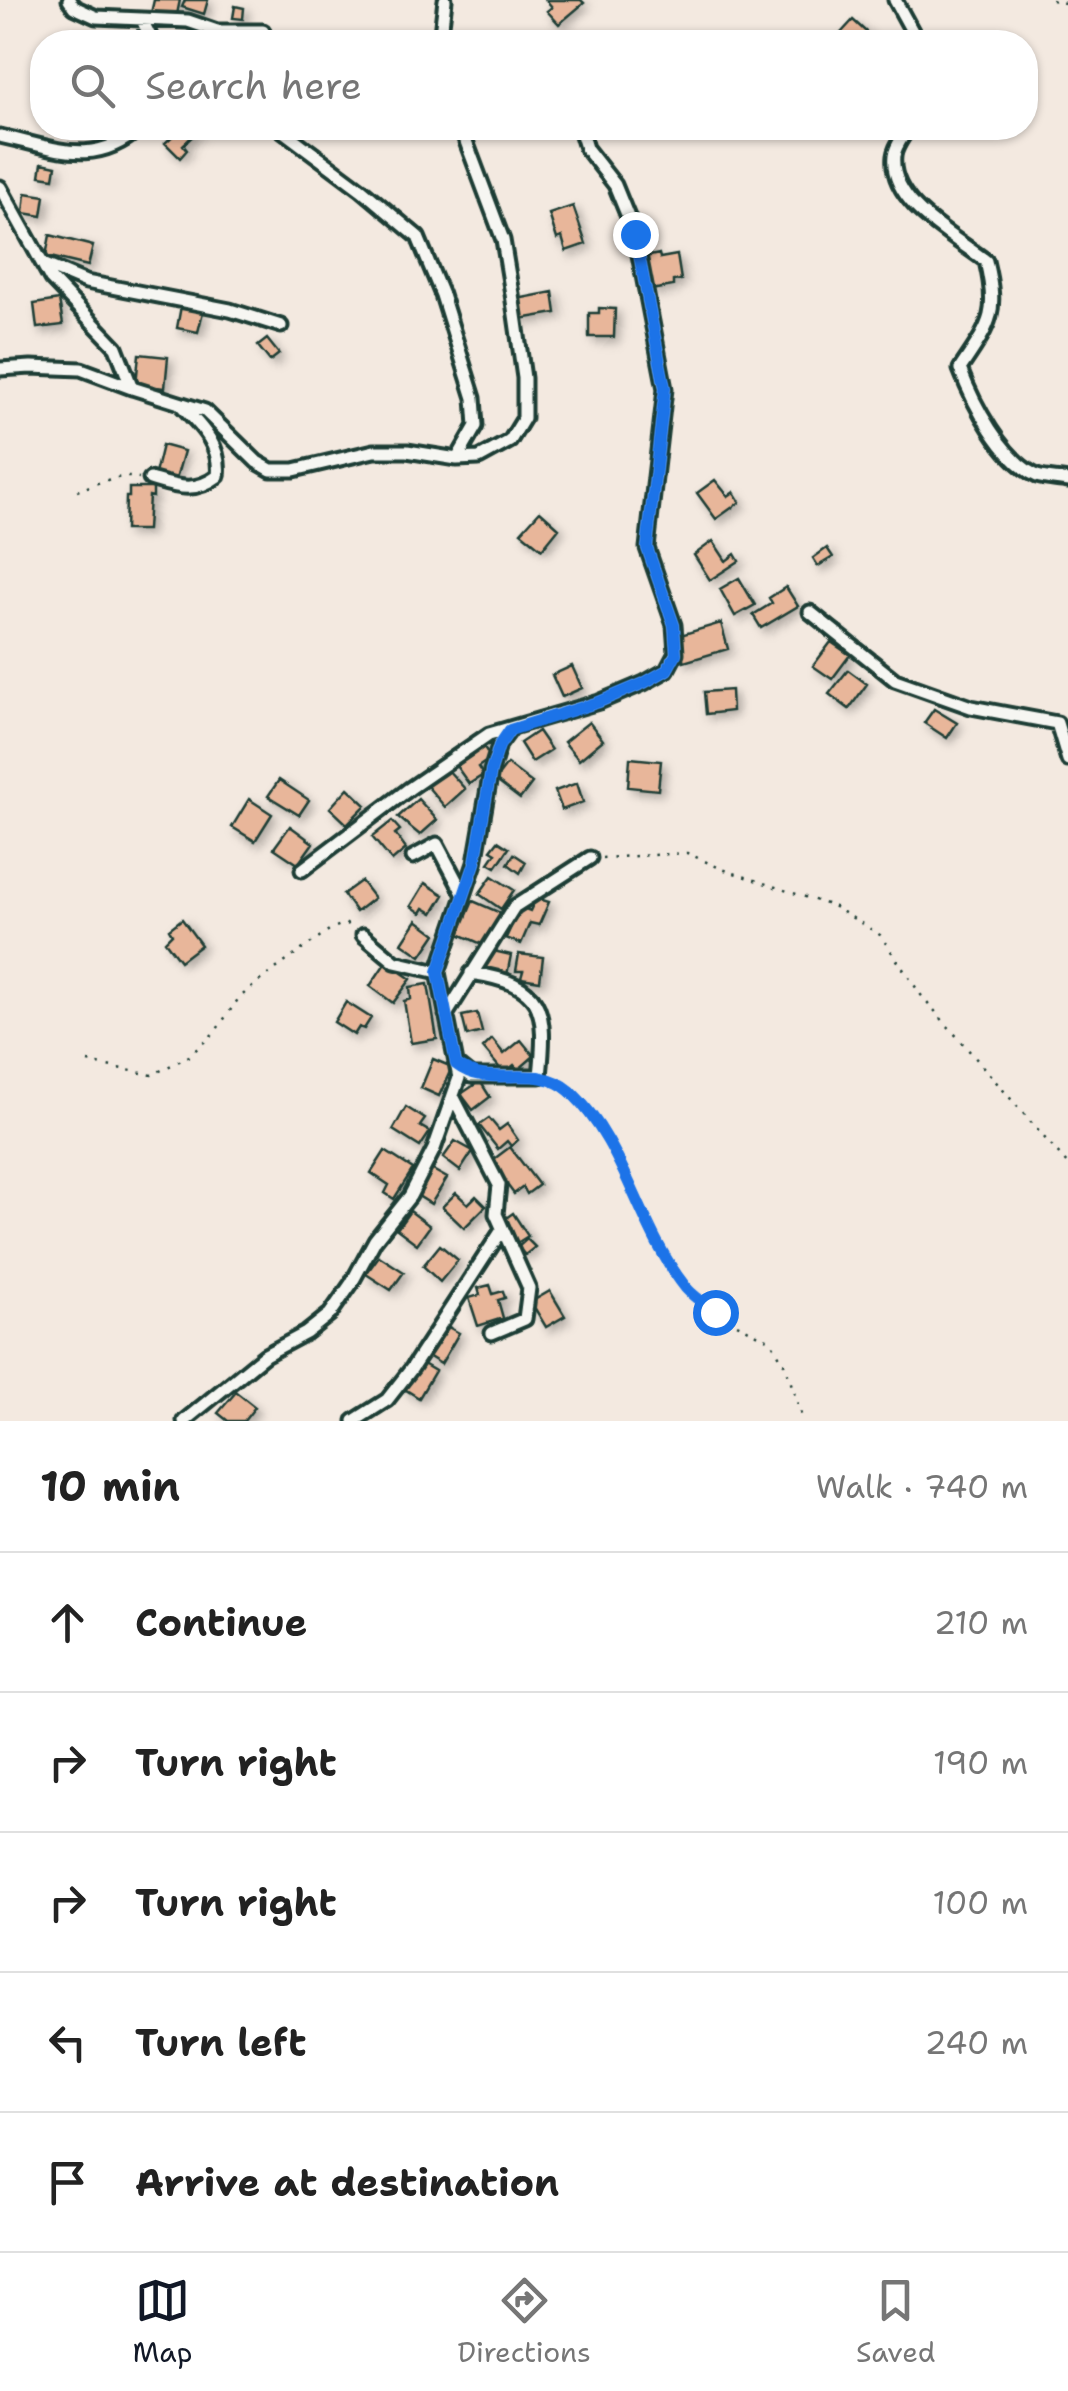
<!DOCTYPE html>
<html lang="en">
<head>
<meta charset="utf-8">
<style>
	body { margin:0; font-family:"Shantell Sans",sans-serif; background:#f2f2f2; color:#222 }
	.stop { position:absolute; width:30px; height:30px; margin:-22px; border:8px solid #1a73e8; border-radius:50%; background:#fff }
	.stop.end { background:#1a73e8; border-color:#fff; box-shadow:0 2px 10px #0008 }
	.list { margin:0; padding:0; list-style:none }
	h2 { display:flex; justify-content:space-between; align-items:center; height:130px; margin:0; padding:0 40px; font-size:42px }
	h2 small { font-size:32px; font-weight:400; color:#767676 }
	.list li { display:grid; grid-template-columns:65px 1fr auto; gap:30px; align-items:center; box-sizing:border-box; height:140px; padding:0 40px; border-top:2px solid #e0e0e0 }
	.list b { display:block; font-size:38px; white-space:nowrap }
	.list em { font-size:32px; font-style:normal; color:#767676 }
	.icon { flex:none; width:55px; height:55px; fill:none; stroke:currentColor; stroke-width:2; stroke-linecap:round; stroke-linejoin:round }
	.map { position:relative; flex:none; width:1068px; height:1421px; overflow:hidden }
	.search { position:absolute; background:#fff; box-shadow:0 2px 8px #0004; left:30px; right:30px; top:30px; height:110px; display:flex; align-items:center; gap:25px; box-sizing:border-box; padding:0 35px; border-radius:40px; color:#767676; font-size:38px }
	.sheet { height:830px; background:#fff }
	nav { display:flex; justify-content:space-around; align-items:center; box-sizing:border-box; height:140px; border-top:2px solid #e0e0e0; background:#fff; font-size:28px; color:#767676 }
	nav a { display:grid; justify-items:center; gap:5px }
	nav .on { color:#111827 }
	.map>svg:first-child { display:block }
</style>
</head>
<body>
<div class="map">
<svg width="1068" height="1421" viewBox="0 0 1068 1421">
	<defs>
		<filter id="shadow"><feDropShadow dx="4.5" dy="4.5" stdDeviation="5" flood-color="#0004"/></filter>
	</defs>
	<rect width="100%" height="100%" fill="#f3e9e0"/>
	<filter id="ink" filterUnits="userSpaceOnUse"><feTurbulence type="fractalNoise" baseFrequency=".01" numOctaves="2"/><feDisplacementMap in="SourceGraphic" scale="20" xChannelSelector="R" yChannelSelector="G"/><feConvolveMatrix kernelMatrix="1 2 1 2 8 2 1 2 1" color-interpolation-filters="sRGB"/></filter>
	<g filter="url(#ink)">
		<path fill="#e8b69a" stroke="#1f3d34" stroke-width="2.5" filter="url(#shadow)" d="M 154,0 L 180,0 L 176,19 L 151,13 Z
			M 185,0 L 208,0 L 204,14 L 182,7 Z
			M 546,0 L 581,0 L 584,3 L 559,24 L 547,11 L 552,7 Z
			M 235,6 L 244,8 L 243,19 L 233,18 Z
			M 853,20 L 875,40 L 876,42 L 846,40 L 841,33 Z
			M 213,35 L 213,42 L 190,42 L 189,37 Z
			M 246,37 L 269,38 L 269,42 L 246,42 Z
			M 173,128 L 192,128 L 197,132 L 183,145 L 187,150 L 180,158 L 165,143 L 177,132 Z
			M 42,163 L 56,166 L 54,178 L 40,176 Z
			M 26,193 L 45,196 L 42,216 L 24,213 Z
			M 573,206 L 586,244 L 566,251 L 562,237 L 557,239 L 549,214 Z
			M 50,235 L 93,246 L 88,266 L 46,256 Z
			M 659,254 L 660,258 L 677,255 L 681,280 L 673,281 L 673,286 L 651,290 L 645,257 Z
			M 553,292 L 556,313 L 520,319 L 517,299 Z
			M 59,300 L 63,325 L 37,328 L 34,304 Z
			M 181,306 L 203,312 L 198,332 L 177,328 Z
			M 599,308 L 615,309 L 614,337 L 589,337 L 589,313 L 599,313 Z
			M 267,339 L 279,354 L 270,361 L 258,346 Z
			M 139,354 L 168,357 L 165,388 L 136,385 Z
			M 162,445 L 184,451 L 176,479 L 155,474 Z
			M 715,480 L 728,496 L 734,492 L 740,502 L 716,519 L 697,493 Z
			M 129,488 L 153,488 L 153,497 L 149,496 L 147,530 L 125,530 L 126,497 L 129,497 Z
			M 540,511 L 559,528 L 542,549 L 521,532 Z
			M 713,541 L 726,561 L 735,554 L 739,561 L 710,580 L 694,555 Z
			M 827,548 L 833,557 L 818,566 L 813,558 Z
			M 739,578 L 755,605 L 735,616 L 720,589 Z
			M 786,587 L 798,606 L 761,628 L 753,615 L 772,603 L 769,598 Z
			M 721,623 L 728,649 L 684,662 L 677,636 Z
			M 831,642 L 850,655 L 832,679 L 813,666 Z
			M 572,666 L 582,688 L 562,697 L 552,675 Z
			M 848,670 L 867,684 L 849,709 L 829,694 Z
			M 731,690 L 732,711 L 706,714 L 704,692 Z
			M 934,709 L 957,723 L 947,738 L 924,723 Z
			M 589,722 L 603,740 L 579,760 L 564,742 Z
			M 538,731 L 551,750 L 532,762 L 520,743 Z
			M 482,744 L 491,758 L 478,767 L 483,775 L 469,784 L 454,763 Z
			M 630,758 L 661,761 L 658,790 L 628,787 Z
			M 507,764 L 532,783 L 520,799 L 495,780 Z
			M 447,769 L 465,789 L 445,807 L 427,786 Z
			M 279,780 L 309,800 L 299,815 L 268,796 Z
			M 577,783 L 583,802 L 562,810 L 555,791 Z
			M 348,788 L 366,805 L 347,824 L 330,808 Z
			M 249,799 L 272,814 L 255,841 L 232,827 Z
			M 418,799 L 437,820 L 420,835 L 398,817 Z
			M 392,821 L 400,830 L 395,834 L 406,849 L 392,861 L 372,837 Z
			M 290,826 L 313,843 L 298,864 L 274,848 Z
			M 498,841 L 509,848 L 496,867 L 489,863 L 496,853 L 491,850 Z
			M 514,854 L 526,862 L 520,873 L 508,864 Z
			M 492,876 L 514,890 L 501,909 L 479,894 Z
			M 361,881 L 374,898 L 356,912 L 343,894 Z
			M 425,883 L 444,895 L 433,913 L 424,908 L 421,913 L 411,906 Z
			M 536,898 L 549,902 L 539,925 L 530,923 L 521,944 L 506,938 L 520,907 L 530,911 Z
			M 473,901 L 503,914 L 486,946 L 459,934 Z
			M 182,919 L 201,945 L 180,961 L 165,941 L 172,934 L 169,929 Z
			M 417,920 L 436,934 L 421,956 L 402,943 Z
			M 489,950 L 511,955 L 507,975 L 484,970 Z
			M 519,954 L 543,957 L 540,981 L 521,978 L 523,971 L 516,971 Z
			M 386,962 L 411,979 L 393,1003 L 370,986 Z
			M 428,984 L 437,1039 L 411,1043 L 404,1001 L 411,999 L 410,987 Z
			M 346,1002 L 371,1018 L 364,1029 L 359,1027 L 354,1035 L 334,1022 Z
			M 477,1013 L 482,1032 L 467,1036 L 462,1016 Z
			M 492,1039 L 504,1054 L 521,1040 L 534,1056 L 518,1070 L 514,1065 L 504,1073 L 483,1048 Z
			M 433,1059 L 452,1067 L 439,1096 L 421,1088 Z
			M 480,1081 L 490,1097 L 473,1110 L 461,1094 Z
			M 406,1107 L 425,1119 L 420,1126 L 430,1132 L 420,1147 L 393,1130 Z
			M 489,1118 L 499,1130 L 507,1124 L 518,1140 L 511,1146 L 507,1141 L 498,1149 L 479,1125 Z
			M 455,1141 L 473,1151 L 460,1171 L 443,1158 Z
			M 510,1147 L 539,1185 L 527,1194 L 523,1187 L 514,1194 L 490,1162 Z
			M 385,1151 L 413,1169 L 394,1199 L 385,1193 L 389,1185 L 371,1173 Z
			M 431,1169 L 447,1178 L 431,1204 L 415,1194 Z
			M 456,1193 L 468,1204 L 476,1196 L 486,1206 L 464,1228 L 442,1207 Z
			M 410,1211 L 430,1226 L 417,1244 L 397,1229 Z
			M 513,1213 L 528,1236 L 517,1243 L 503,1220 Z
			M 527,1239 L 535,1247 L 525,1255 L 518,1247 Z
			M 440,1245 L 458,1260 L 440,1282 L 423,1266 Z
			M 379,1256 L 404,1272 L 391,1290 L 366,1274 Z
			M 490,1285 L 493,1294 L 503,1291 L 505,1298 L 498,1300 L 503,1318 L 478,1326 L 469,1298 L 480,1295 L 478,1288 Z
			M 550,1291 L 565,1316 L 546,1327 L 531,1302 Z
			M 441,1323 L 459,1333 L 441,1364 L 423,1353 Z
			M 420,1362 L 435,1371 L 419,1398 L 403,1388 Z
			M 236,1392 L 255,1407 L 244,1421 L 228,1421 L 218,1413 Z"/>
		<g fill="none" stroke-linecap="round" stroke-linejoin="round">
			<g stroke="#1f3d34" stroke-width="19">
				<path id="minor" d="M 69,0 L 74,7 L 96,17 L 188,21 L 217,31 L 263,31
					M 895,0 L 918,42
					M 142,20 L 153,42
					M 440,42 L 445,0
					M 279,128 L 362,190 L 418,237 L 442,295 L 474,398 L 476,426 L 457,459
					M 908,128 C 903,137 895,146 894,156 C 889,203 954,236 986,261 C 999,315 990,324 960,369 C 973,403 1002,460 1037,476 C 1046,479 1059,479 1068,481
					M 0,136 C 54,147 93,169 140,128
					M 0,187 L 51,279 L 116,347 L 132,388 L 205,411 L 257,462 L 271,470 L 294,470 L 374,451 L 407,451 L 457,459 L 479,458 L 510,441 L 524,418 L 524,378 L 512,294 L 503,240 L 461,128
					M 43,264 L 86,282 L 230,310 L 281,326
					M 0,369 L 31,367 L 81,369 L 132,388
					M 150,479 C 177,487 194,494 218,476 C 222,445 200,425 180,404
					M 810,612 L 895,680 L 971,707 L 1057,723 L 1068,760
					M 413,857 L 437,844 L 464,895
					M 302,870 L 409,789 L 489,734 L 599,702 L 644,683 L 667,670 L 676,653 L 674,625 L 647,548 L 665,389 L 635,234 L 615,185 L 586,148 L 582,135 L 591,128
					M 363,935 L 395,962 L 438,972
					M 446,1015 L 514,907 L 590,858
					M 456,1064 L 471,1076 L 540,1076 C 547,1008 544,984 471,973
					M 453,1096 L 499,1185 L 496,1214 L 529,1288 L 525,1319 L 492,1333
					M 184,1421 L 265,1355 L 306,1333 L 330,1314 L 351,1284 L 375,1240 L 410,1196 L 434,1149 L 459,1078 L 438,972 L 475,863 L 491,771 L 499,745 L 510,730
					M 354,1421 L 387,1400 L 412,1368 L 502,1230"/>
			</g>
			<path stroke="#1f3d34" stroke-width="2.5" stroke-dasharray="2.5 8" stroke-linecap="butt" d="M 1052,0 L 1068,4
				M 77,491 C 98,483 116,474 139,478
				M 602,858 L 687,853 L 722,869 L 835,907 L 880,935 L 921,995 L 1068,1165
				M 88,1062 L 152,1075 L 189,1056 L 215,1032 L 239,998 L 258,982 L 329,930 L 345,923 L 352,928
				M 551,1081 L 566,1087 L 597,1119 L 655,1241 L 688,1290 L 715,1313 L 771,1341 L 786,1367 L 803,1421"/>
			<use href="#minor" stroke="#f6f6f2" stroke-width="11"/>
		</g>
	</g>
	<g fill="none" stroke-linecap="round" stroke-linejoin="round" filter="url(#ink)">
		<path stroke="#1a73e8" stroke-width="12" d="M 635,234 L 665,388 L 647,548 L 674,625 L 676,654 L 667,670 L 644,683 L 599,702 L 510,730 L 499,746 L 491,771 L 475,863 L 438,972 L 456,1064 C 490,1091 537,1061 570,1091 C 626,1144 638,1228 686,1288 C 694,1297 706,1305 715,1312"/>
	</g>
</svg>
<div class="stop" style="left:715px;top:1312px"></div>
<div class="stop end" style="left:635px;top:234px"></div>
<div class="search"><svg class="icon" aria-label="search" viewBox="0 0 24 24"><circle cx="10" cy="10" r="6"/><path d="M15 15l6 6"/></svg>Search here</div>
</div>
<section class="sheet">
<h2>10 min<small>Walk · 740 m</small></h2>
<ul class="list">
<li><svg class="icon" aria-label="ahead" viewBox="0 0 24 24"><path d="M12 20V5M6 11l6-6 6 6"/></svg><div><b>Continue</b></div><em>210 m</em></li>
<li><svg class="icon" aria-label="right" viewBox="0 0 24 24"><path d="M7 20v-9h11M14 6l5 5-5 5"/></svg><div><b>Turn right</b></div><em>190 m</em></li>
<li><svg class="icon" aria-label="right" viewBox="0 0 24 24"><path d="M7 20v-9h11M14 6l5 5-5 5"/></svg><div><b>Turn right</b></div><em>100 m</em></li>
<li><svg class="icon" aria-label="left" viewBox="0 0 24 24"><path d="M17 20v-9H6M10 6l-5 5 5 5"/></svg><div><b>Turn left</b></div><em>240 m</em></li>
<li><svg class="icon" aria-label="arrive" viewBox="0 0 24 24"><path d="M6 21V4h12l-3 4 3 4H6"/></svg><div><b>Arrive at destination</b></div></li>
</ul>
</section>
<nav>
<a class="on"><svg class="icon" aria-label="map" viewBox="0 0 24 24"><path d="M3 6l6-2 6 2 6-2v14l-6 2-6-2-6 2zM9 4v14M15 6v14"/></svg>Map</a>
<a><svg class="icon" aria-label="directions" viewBox="0 0 24 24"><path d="M12 3l9 9-9 9-9-9zM9 14v-3h6M13 9l2 2-2 2"/></svg>Directions</a>
<a><svg class="icon" aria-label="saved" viewBox="0 0 24 24"><path d="M7 4h10v16l-5-4-5 4z"/></svg>Saved</a>
</nav>
</body>
</html>
